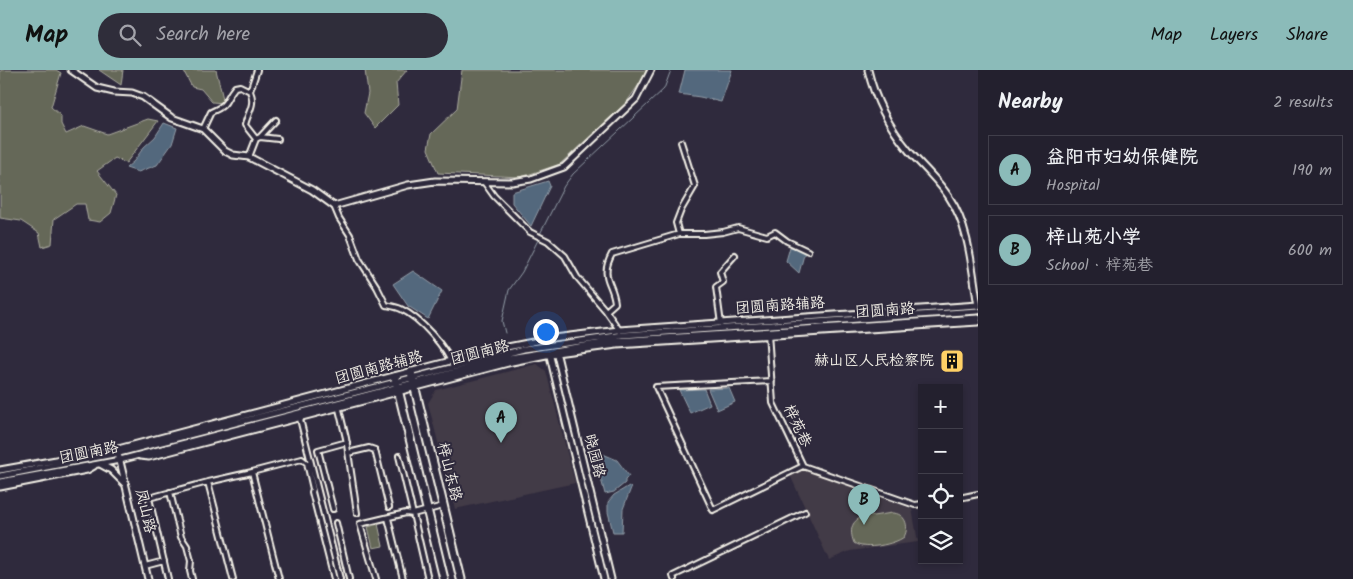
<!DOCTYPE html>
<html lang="en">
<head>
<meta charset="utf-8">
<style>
	body { margin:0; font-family:Kalam,"LXGW WenKai TC",sans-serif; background:#2f2d3a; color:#f1f3f6 }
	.controls { position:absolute; right:15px; bottom:15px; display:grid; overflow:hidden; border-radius:0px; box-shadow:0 2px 8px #0003 }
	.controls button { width:45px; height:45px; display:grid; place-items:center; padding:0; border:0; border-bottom:1px solid #403e4a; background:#23202e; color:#f1f3f6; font:25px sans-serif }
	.you { position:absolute; left:545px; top:261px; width:18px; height:18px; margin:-12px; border:4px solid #fff; border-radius:50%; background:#1a73e8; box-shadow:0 0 0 8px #1a73e833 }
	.badge { display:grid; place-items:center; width:32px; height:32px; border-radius:50%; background:#8bbbb9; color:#111; font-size:16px; font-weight:700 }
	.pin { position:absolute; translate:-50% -41px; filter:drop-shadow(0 1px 2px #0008) }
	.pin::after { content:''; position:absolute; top:26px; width:18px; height:15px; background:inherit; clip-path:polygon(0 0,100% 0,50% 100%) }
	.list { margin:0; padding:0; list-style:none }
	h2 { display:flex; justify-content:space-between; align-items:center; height:65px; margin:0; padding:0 20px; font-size:21px }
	h2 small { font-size:16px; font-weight:400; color:#a3a3aa }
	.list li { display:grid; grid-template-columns:32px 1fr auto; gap:15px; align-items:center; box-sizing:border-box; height:70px; margin:0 10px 10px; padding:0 10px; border:1px solid #403e4a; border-radius:0px }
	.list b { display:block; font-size:19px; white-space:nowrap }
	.list p { margin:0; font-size:16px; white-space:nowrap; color:#a3a3aa }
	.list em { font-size:16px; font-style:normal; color:#a3a3aa }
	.icon { flex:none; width:28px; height:28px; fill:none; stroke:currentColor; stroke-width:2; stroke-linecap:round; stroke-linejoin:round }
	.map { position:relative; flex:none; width:978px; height:509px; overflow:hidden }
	header { display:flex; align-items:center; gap:30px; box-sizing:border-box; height:70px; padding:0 25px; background:#8bbbb9; color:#111 }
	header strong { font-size:24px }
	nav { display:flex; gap:28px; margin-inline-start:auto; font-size:18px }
	.search { width:350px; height:45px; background:#2f2d3a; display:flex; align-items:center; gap:12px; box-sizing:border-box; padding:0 18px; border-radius:28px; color:#a3a3aa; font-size:19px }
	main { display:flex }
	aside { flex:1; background:#23202e }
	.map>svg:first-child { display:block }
</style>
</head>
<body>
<header>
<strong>Map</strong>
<div class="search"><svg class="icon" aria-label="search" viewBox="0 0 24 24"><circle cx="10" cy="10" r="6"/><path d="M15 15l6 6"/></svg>Search here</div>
<nav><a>Map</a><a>Layers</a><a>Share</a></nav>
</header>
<main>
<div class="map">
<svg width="978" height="509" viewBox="0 0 978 509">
	<rect width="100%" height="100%" fill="#2f2a3d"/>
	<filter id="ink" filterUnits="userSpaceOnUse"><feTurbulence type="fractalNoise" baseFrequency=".02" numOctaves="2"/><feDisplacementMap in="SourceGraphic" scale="10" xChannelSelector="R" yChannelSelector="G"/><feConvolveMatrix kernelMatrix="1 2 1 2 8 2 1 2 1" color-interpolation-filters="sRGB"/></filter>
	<g filter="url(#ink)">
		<path fill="#423a46" d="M 537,294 L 546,301 L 575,413 L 455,439 L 428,333 L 436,320 Z
			M 801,399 L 912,439 L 918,472 L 850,481 L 829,490 L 790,405 Z"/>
		<path fill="#656758" stroke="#acaca0" d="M 2,0 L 56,0 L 61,3 L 51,37 L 61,46 L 61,54 L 66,64 L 84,56 L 107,64 L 148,49 L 158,51 L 126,93 L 115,88 L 97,101 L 116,125 L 111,143 L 100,152 L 88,150 L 85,134 L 76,134 L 54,149 L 52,174 L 42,177 L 39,163 L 21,151 L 0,148 L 0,1 Z
			M 99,0 L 123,0 L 121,15 Z
			M 183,0 L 216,0 L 224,33 L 212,32 L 201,19 L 192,17 Z
			M 365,0 L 407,0 L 396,13 L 398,35 L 375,58 L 364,43 L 368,23 Z
			M 462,0 L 646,0 L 644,7 L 626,33 L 560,94 L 521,107 L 438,103 L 428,79 L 431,64 L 457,39 Z
			M 892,443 C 905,443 910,456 904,467 C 895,474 865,481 854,473 C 850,463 850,453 860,448 Z
			M 378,454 L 383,476 L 373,478 L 368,457 Z"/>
		<path fill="#52677d" stroke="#939ea8" d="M 685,0 L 732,0 L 721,32 L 700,27 L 679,24 Z
			M 164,53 L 177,58 L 172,74 L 157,95 L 138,102 L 126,98 L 134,91 L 144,77 L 155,67 Z
			M 548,111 L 550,116 L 531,156 L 512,133 L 512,122 Z
			M 790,177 L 805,181 L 799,203 L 786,191 Z
			M 413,201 L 442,221 L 428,249 L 408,236 L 393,214 Z
			M 729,318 L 735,332 L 717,340 L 708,319 Z
			M 704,319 L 710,334 L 690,343 L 679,320 Z
			M 603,384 L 617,390 L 629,406 L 625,410 L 625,413 L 614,422 L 605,424 L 596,390 Z
			M 629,416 L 631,418 L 623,439 L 622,462 L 613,462 L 608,442 L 608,432 L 614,425 Z"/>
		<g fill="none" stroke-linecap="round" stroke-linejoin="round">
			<path stroke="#939ea8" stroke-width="1" d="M 540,164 L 564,116 L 573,104 L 664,19 L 671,0
				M 505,263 L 502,251 L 509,220 L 522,202 L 539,168"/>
			<g stroke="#f4f1e8" stroke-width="8">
				<path id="street" d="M 203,59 L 211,42 C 230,34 224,30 235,17 L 240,16 L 250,21 L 257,0
					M 260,67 L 276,50
					M 258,68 L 260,67 L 278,69
					M 249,87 L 256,69 L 245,55 C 248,42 256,35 250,21
					M 484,112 L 494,126 L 530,162 L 548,171 L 565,186 L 577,207 L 606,241 L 620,261
					M 334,136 L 339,148 L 350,165 L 359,189 L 377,217 L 386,235 C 391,236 397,237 401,239 C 420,248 447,278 453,297
					M 679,164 L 676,153 L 681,140 L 695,116 L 681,72
					M 606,241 L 615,233 C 613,212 599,208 612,184 L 679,164 L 704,164 L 723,162 L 738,158 L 767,166 L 775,162 L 787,171 L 808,181
					M 721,254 L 716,217 L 723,212 L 720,202 L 735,185
					M 768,263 L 773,333 L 803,396 L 915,435 L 922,434
					M 772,311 L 656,317 L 713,440 L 803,396
					M 338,335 L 346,368 L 357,443
					M 299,345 L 340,509
					M 348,383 L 369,378 L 375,380 L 389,437
					M 399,386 L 413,444 L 443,436
					M 252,402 L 302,389 L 307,393 L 313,419 L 312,422 L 334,509
					M 208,412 L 252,402 L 279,509
					M 170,422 L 181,467 L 187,476 L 191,491 L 190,501 L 192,509
					M 959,428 L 978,424
					M 333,439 L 318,380 L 347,372
					M 388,448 L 403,509
					M 336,453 L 349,509
					M 145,496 L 164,491
					M 168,509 L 149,428 L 208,412 L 233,509
					M 376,509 L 360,454 L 406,443 L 413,444 L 428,509
					M 674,509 L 673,506 L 805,442"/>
			</g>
			<g stroke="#f4f1e8" stroke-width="9">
				<path id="secondary" d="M 71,0 L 97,18 L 114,22 L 132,23 L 143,27 L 172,48 L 203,59 L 225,81 L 233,85 L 249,87 L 312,120 L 334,136 L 408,115 L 435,111 L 512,112 L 531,109 L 564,97 L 636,29 L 651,0
					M 868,0 C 875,30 889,57 909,81 C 922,96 938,110 949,127 C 970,158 972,201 978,236
					M 556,281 L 611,509
					M 549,282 L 604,509
					M 140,386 L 149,387 L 512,292 L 556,283 L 617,275 L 978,252
					M 119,387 L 148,509
					M 100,394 L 111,400 L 125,414
					M 0,400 L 118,379 L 492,280 L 553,268 L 619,260 L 978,235
					M 0,406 L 119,383 L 524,279 L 623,265 L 978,241
					M 0,412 L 120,390 L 509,288 L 615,271 L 978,248
					M 0,417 L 87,400 L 94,396"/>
			</g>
			<g stroke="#f4f1e8" stroke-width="11">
				<path id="highway" d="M 411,302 L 461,509
					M 395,307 L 444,509"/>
			</g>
			<use href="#street" stroke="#2f2a3d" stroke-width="4"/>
			<use href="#secondary" stroke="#2f2a3d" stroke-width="5"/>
			<use href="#highway" stroke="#2f2a3d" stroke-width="7"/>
		</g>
	</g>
	<defs>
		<g id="building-square" transform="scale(1.25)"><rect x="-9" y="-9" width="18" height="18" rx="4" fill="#ffd166" stroke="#2f2a3d"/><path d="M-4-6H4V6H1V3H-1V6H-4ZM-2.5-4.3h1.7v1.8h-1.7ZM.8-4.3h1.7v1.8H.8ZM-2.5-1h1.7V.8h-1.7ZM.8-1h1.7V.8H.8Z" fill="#111"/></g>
	</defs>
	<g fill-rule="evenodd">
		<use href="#building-square" x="952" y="291"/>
	</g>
	<g text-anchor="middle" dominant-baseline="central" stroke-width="4" stroke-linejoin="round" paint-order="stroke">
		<g font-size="15" fill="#f4f1e8" stroke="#2f2a3d">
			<text transform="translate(780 236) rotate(-4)">团圆南路辅路</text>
			<text transform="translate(885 241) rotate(-4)">团圆南路</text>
			<text transform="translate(480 283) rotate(-14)">团圆南路</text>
			<text transform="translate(379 298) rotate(-15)">团圆南路辅路</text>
			<text transform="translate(797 356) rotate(64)">梓苑巷</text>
			<text transform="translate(89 383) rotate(-11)">团圆南路</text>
			<text transform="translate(594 386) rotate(76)">晓园路</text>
			<text transform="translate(449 402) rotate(76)">梓山东路</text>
			<text transform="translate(145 441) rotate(77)">凤山路</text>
		</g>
		<g font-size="15" fill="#f4f1e8" stroke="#2f2a3d" text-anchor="end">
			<text x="934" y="291">赫山区人民检察院</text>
		</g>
	</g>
</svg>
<div class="controls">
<button>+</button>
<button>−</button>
<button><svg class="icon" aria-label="locate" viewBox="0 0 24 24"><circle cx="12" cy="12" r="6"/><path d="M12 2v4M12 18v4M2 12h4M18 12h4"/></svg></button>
<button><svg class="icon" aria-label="layers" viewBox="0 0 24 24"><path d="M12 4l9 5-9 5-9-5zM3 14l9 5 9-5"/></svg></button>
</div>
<div class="you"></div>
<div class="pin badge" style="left:501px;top:373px">A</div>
<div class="pin badge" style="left:864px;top:455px">B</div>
</div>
<aside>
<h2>Nearby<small>2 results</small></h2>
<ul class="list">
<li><span class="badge">A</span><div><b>益阳市妇幼保健院</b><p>Hospital</p></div><em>190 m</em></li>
<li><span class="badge">B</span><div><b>梓山苑小学</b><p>School · 梓苑巷</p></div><em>600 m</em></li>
</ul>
</aside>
</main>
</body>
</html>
